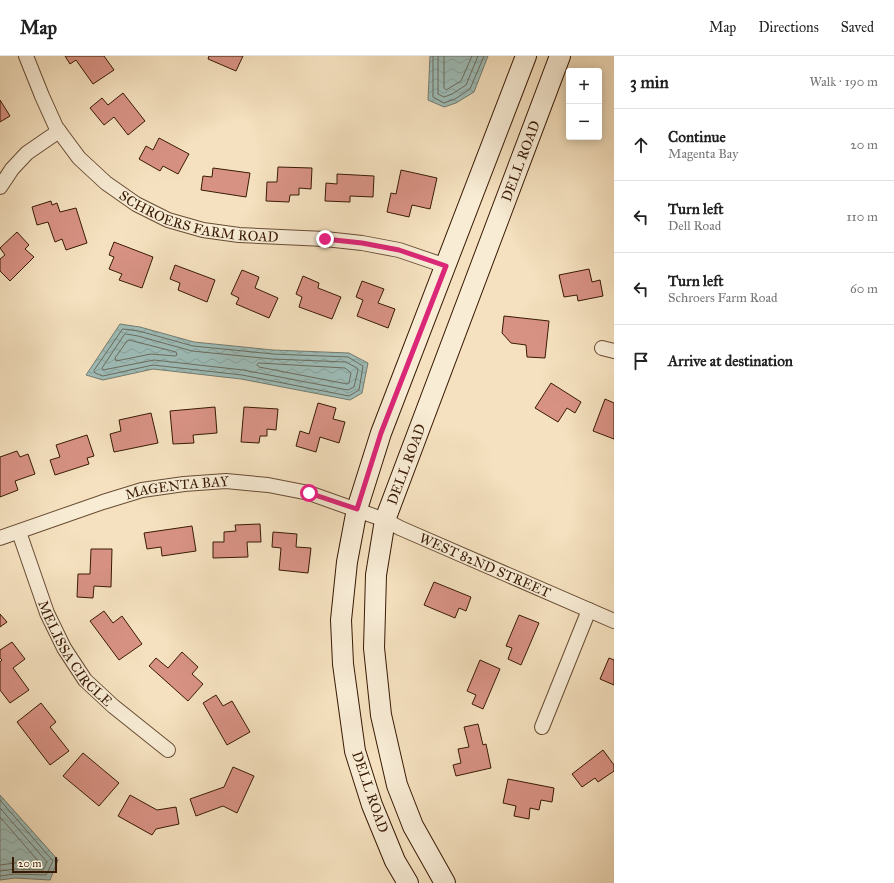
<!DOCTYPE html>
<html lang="en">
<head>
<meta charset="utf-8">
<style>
	body { margin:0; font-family:"IM FELL Great Primer",serif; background:#f6f6f6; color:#222 }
	.controls { position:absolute; right:12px; top:12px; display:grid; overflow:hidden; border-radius:4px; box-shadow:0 2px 10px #0003 }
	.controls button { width:36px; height:36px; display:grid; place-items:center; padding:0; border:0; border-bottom:1px solid #e0e0e0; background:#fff; color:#222; font:20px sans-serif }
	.scale { position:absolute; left:12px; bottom:10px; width:45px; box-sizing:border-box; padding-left:4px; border:2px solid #391a04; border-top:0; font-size:11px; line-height:14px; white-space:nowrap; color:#391a04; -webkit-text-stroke:3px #f8ecd5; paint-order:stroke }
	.stop { position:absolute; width:12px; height:12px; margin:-9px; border:3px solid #db2777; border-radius:50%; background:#fff }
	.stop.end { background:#db2777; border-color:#fff; box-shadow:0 1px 4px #0008 }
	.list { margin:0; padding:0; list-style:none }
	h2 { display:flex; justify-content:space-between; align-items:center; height:52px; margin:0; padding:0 16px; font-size:17px }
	h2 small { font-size:13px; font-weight:400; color:#767676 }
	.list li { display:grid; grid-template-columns:26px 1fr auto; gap:12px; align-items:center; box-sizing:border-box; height:72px; padding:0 16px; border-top:1px solid #e0e0e0 }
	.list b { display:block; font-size:15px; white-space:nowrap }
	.list p { margin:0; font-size:13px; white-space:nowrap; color:#767676 }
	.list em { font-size:13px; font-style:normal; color:#767676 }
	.icon { flex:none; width:22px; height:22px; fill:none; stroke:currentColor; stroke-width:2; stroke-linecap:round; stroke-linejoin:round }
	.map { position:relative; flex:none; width:614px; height:827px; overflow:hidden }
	header { display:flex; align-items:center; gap:24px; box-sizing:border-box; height:56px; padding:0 20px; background:#fff; border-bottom:1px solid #e0e0e0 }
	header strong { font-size:19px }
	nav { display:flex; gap:22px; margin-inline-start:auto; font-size:14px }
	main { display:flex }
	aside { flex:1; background:#fff }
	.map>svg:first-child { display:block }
</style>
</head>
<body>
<header>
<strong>Map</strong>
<nav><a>Map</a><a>Directions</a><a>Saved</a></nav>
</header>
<main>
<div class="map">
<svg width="614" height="827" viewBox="0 0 614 827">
	<defs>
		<pattern id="water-waves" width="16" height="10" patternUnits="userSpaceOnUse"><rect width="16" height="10" fill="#9dbcb7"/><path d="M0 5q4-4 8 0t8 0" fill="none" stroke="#88a19c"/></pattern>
	</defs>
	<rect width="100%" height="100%" fill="#f5e1bf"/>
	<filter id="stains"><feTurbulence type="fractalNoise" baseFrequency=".005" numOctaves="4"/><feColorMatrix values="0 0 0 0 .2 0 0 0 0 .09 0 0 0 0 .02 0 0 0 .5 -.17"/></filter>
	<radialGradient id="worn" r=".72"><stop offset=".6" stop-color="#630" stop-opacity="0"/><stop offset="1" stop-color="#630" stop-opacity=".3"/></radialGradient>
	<path fill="url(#water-waves)" stroke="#757b6f" d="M 430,0 L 488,0 L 474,36 L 456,47 L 444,51 L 428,44 Z
		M 120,268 L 140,271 L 194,286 L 273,294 L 349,297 L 368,307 L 362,337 L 350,344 L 241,323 L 153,313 L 103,324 L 86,319 Z
		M 0,739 L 58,804 L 50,824 L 15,822 L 0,824 Z"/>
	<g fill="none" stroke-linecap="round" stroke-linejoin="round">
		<path stroke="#6b6b5e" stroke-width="1" d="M 433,0 L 433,41 L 444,47 L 455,43 L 470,33 L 484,0
			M 438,0 L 438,38 L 444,41 L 452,38 L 466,29 L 478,0
			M 444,0 L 444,32 L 446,34 L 461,25 L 472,0
			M 123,273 L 139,275 L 193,290 L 273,298 L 348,301 L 363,310 L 359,334 L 349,340 L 242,319 L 153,309 L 103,320 L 95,317 L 94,315 Z
			M 126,278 L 138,280 L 192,295 L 272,303 L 346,306 L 357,312 L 358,314 L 354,331 L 348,334 L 243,314 L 154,304 L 103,314 L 102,312 L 124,279 Z
			M 129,284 L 176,296 L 177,299 L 175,300 L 151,298 L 116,305 L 115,302 L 127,285 Z
			M 259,307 L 345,312 L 351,317 L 349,327 L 347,328 L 259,311 L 257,309 Z
			M 0,744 L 53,805 L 46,819 L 15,818 L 0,820
			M 0,752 L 47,806 L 43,814 L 15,813 L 0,815
			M 0,761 L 39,806 L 37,808 L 15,807 L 0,809"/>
	</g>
	<path fill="#d89284" stroke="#391a04" d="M 65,0 L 104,0 L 114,14 L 93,28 L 76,4 L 70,8 Z
		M 209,0 L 243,0 L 236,15 L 208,3 Z
		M 123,37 L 145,65 L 128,79 L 114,61 L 104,69 L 90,52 L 102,42 L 108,49 Z
		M 0,44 L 10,60 L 0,66 Z
		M 159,82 L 189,98 L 178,118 L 163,110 L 160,115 L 139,103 L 146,90 L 153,94 Z
		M 278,111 L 312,112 L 311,133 L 299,132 L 299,139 L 290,139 L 289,146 L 266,145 L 267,126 L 277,126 Z
		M 213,112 L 250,117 L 246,141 L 201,134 L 203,120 L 212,121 Z
		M 401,114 L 437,122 L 430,153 L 412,149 L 409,161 L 387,156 L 391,137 L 396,138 Z
		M 337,118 L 374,120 L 373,141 L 350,140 L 350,146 L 325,145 L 326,127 L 337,128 Z
		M 51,145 L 52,149 L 57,147 L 60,156 L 76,152 L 87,187 L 66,194 L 62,183 L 55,186 L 48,166 L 37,169 L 32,151 Z
		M 17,176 L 29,189 L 25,193 L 34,201 L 10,225 L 0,215 L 0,203 L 5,199 L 0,192 Z
		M 114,186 L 153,201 L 142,232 L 119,224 L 122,218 L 109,213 L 114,201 L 109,199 Z
		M 175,209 L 215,224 L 207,246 L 178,234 L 180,227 L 170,223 Z
		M 589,213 L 592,226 L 600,224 L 603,240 L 578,245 L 577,239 L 564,241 L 559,219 Z
		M 242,214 L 259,221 L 255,232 L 278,242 L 269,262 L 236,248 L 239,242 L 231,238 Z
		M 303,220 L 319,227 L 318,232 L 341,241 L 332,263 L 299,251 L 302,241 L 296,238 Z
		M 362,225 L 384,233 L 378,247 L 395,253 L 388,272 L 357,260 L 363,244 L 356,241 Z
		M 504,260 L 549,265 L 545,302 L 527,301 L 526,289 L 511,287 L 502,277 Z
		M 551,327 L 581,346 L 575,357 L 567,352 L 558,366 L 535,352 Z
		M 605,343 L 614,347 L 614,383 L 593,375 Z
		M 318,347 L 336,352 L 333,363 L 345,366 L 339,387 L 320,381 L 316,396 L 296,390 L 300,375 L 309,378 Z
		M 215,351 L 217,377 L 193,379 L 194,387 L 173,388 L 170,355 Z
		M 244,351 L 278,353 L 276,374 L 267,373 L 267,380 L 260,380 L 259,387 L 241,386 Z
		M 151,357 L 158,387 L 114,396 L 110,378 L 121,375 L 119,364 Z
		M 87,379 L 94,400 L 87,402 L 89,408 L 55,419 L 50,404 L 60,401 L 56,389 Z
		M 17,395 L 20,401 L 28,398 L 35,418 L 15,425 L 18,434 L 0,441 L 0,401 Z
		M 260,468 L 261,486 L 247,486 L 248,501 L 213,502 L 213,486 L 224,486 L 224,476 L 236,475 L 235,469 Z
		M 192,470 L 196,495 L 162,500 L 161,491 L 147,493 L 144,477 Z
		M 273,476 L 297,478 L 296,491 L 311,492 L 308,517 L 279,514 L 281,492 L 272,491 Z
		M 91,493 L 112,493 L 111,531 L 94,530 L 93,542 L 77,541 L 78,518 L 90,518 Z
		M 434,526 L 471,541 L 466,555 L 459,552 L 455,562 L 424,549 Z
		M 104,555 L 113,567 L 122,560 L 142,588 L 119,604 L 90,565 Z
		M 0,558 L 7,566 L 0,571 Z
		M 519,559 L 539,567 L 521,609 L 508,603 L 512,592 L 506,590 Z
		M 12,586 L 25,603 L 13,612 L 29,634 L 10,647 L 0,634 L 0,606 L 2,604 L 0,602 L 0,594 Z
		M 182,596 L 198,611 L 192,618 L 203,628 L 188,645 L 149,610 L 156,602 L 168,612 Z
		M 609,602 L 614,604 L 614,629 L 600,623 Z
		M 480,604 L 500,613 L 483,653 L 472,648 L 476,639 L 467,635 Z
		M 216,639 L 223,650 L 232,645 L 250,676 L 227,689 L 203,647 Z
		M 41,647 L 56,666 L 50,671 L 69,695 L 50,709 L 17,666 Z
		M 478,668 L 483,689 L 486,688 L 491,712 L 456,720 L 453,709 L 461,707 L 458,693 L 469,691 L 464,671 Z
		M 603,694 L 614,709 L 614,715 L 598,726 L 595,722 L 582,731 L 572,718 Z
		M 83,697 L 119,727 L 99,750 L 63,720 Z
		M 233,711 L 254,720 L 237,757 L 223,750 L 196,760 L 190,743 L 224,731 Z
		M 508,723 L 554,732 L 552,746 L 541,744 L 539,754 L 530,752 L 529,763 L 514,760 L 516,750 L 503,747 Z
		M 130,739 L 157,754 L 176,751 L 179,768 L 156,773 L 152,779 L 118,760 Z"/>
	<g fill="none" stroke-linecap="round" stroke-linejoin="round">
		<g stroke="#684c33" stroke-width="16">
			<g id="minor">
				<path id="s1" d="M 26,0 L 42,40 L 56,71 L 79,102 L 106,127 L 136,148 L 168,164 L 203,174 L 239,179 L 325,183 L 362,187 L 399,194 L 446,210"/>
				<path d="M 0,131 L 12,113 L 27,97 L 59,75"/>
				<path d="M 602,292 L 614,295"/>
				<path id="s2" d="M 19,476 L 47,557 L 64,592 L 85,624 L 113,650 L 168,694"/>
				<path id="s3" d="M 0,482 L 103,446 L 142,434 L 184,428 L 226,425 L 268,429 L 309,437 L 385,464 L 400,472 L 614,565"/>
				<path d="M 542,671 L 589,554"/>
			</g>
		</g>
		<g stroke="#391a04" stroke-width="22">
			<g id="secondary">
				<path d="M 408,827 L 395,805 L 372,749 L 355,695 L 343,608 L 341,564 L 347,506 L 357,453 L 381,377 L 526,0"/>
				<path id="s4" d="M 445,827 L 413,770 L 397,729 L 381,659 L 374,592 L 376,519 L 385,464 L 560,0"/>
			</g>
		</g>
		<use href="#minor" stroke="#f8ecd5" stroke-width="14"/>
		<use href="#secondary" stroke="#f8ecd5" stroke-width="20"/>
	</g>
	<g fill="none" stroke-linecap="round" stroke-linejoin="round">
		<path stroke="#db2777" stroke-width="5" d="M 309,437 L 357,453 L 381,377 L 446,210 L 399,194 L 362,187 L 325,183"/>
	</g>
	<g text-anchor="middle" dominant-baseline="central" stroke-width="4" stroke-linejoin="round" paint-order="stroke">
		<g font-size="14" fill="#391a04" stroke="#f8ecd5">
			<text stroke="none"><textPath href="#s4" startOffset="761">DELL ROAD</textPath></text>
			<text stroke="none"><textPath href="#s1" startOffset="254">SCHROERS FARM ROAD</textPath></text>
			<text stroke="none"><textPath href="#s4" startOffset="437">DELL ROAD</textPath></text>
			<text stroke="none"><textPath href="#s3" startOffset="185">MAGENTA BAY</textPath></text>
			<text stroke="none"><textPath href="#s3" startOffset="509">WEST 82ND STREET</textPath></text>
			<text stroke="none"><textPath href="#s2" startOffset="135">MELISSA CIRCLE</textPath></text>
			<text transform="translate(370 736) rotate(71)">DELL ROAD</text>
		</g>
	</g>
	<rect width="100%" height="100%" filter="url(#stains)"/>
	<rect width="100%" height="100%" fill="url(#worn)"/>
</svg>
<div class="controls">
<button>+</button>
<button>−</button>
</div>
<div class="scale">20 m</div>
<div class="stop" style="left:309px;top:437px"></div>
<div class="stop end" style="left:325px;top:183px"></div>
</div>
<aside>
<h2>3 min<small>Walk · 190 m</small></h2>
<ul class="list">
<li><svg class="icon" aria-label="ahead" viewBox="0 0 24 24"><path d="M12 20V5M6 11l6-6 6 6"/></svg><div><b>Continue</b><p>Magenta Bay</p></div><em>20 m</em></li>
<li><svg class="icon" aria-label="left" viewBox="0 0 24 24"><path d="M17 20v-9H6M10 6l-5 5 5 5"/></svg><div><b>Turn left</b><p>Dell Road</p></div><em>110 m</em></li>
<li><svg class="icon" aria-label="left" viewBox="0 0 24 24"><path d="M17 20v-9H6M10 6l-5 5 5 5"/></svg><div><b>Turn left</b><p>Schroers Farm Road</p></div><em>60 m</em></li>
<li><svg class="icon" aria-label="arrive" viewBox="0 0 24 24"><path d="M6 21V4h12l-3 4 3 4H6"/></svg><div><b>Arrive at destination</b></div></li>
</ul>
</aside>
</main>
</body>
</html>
